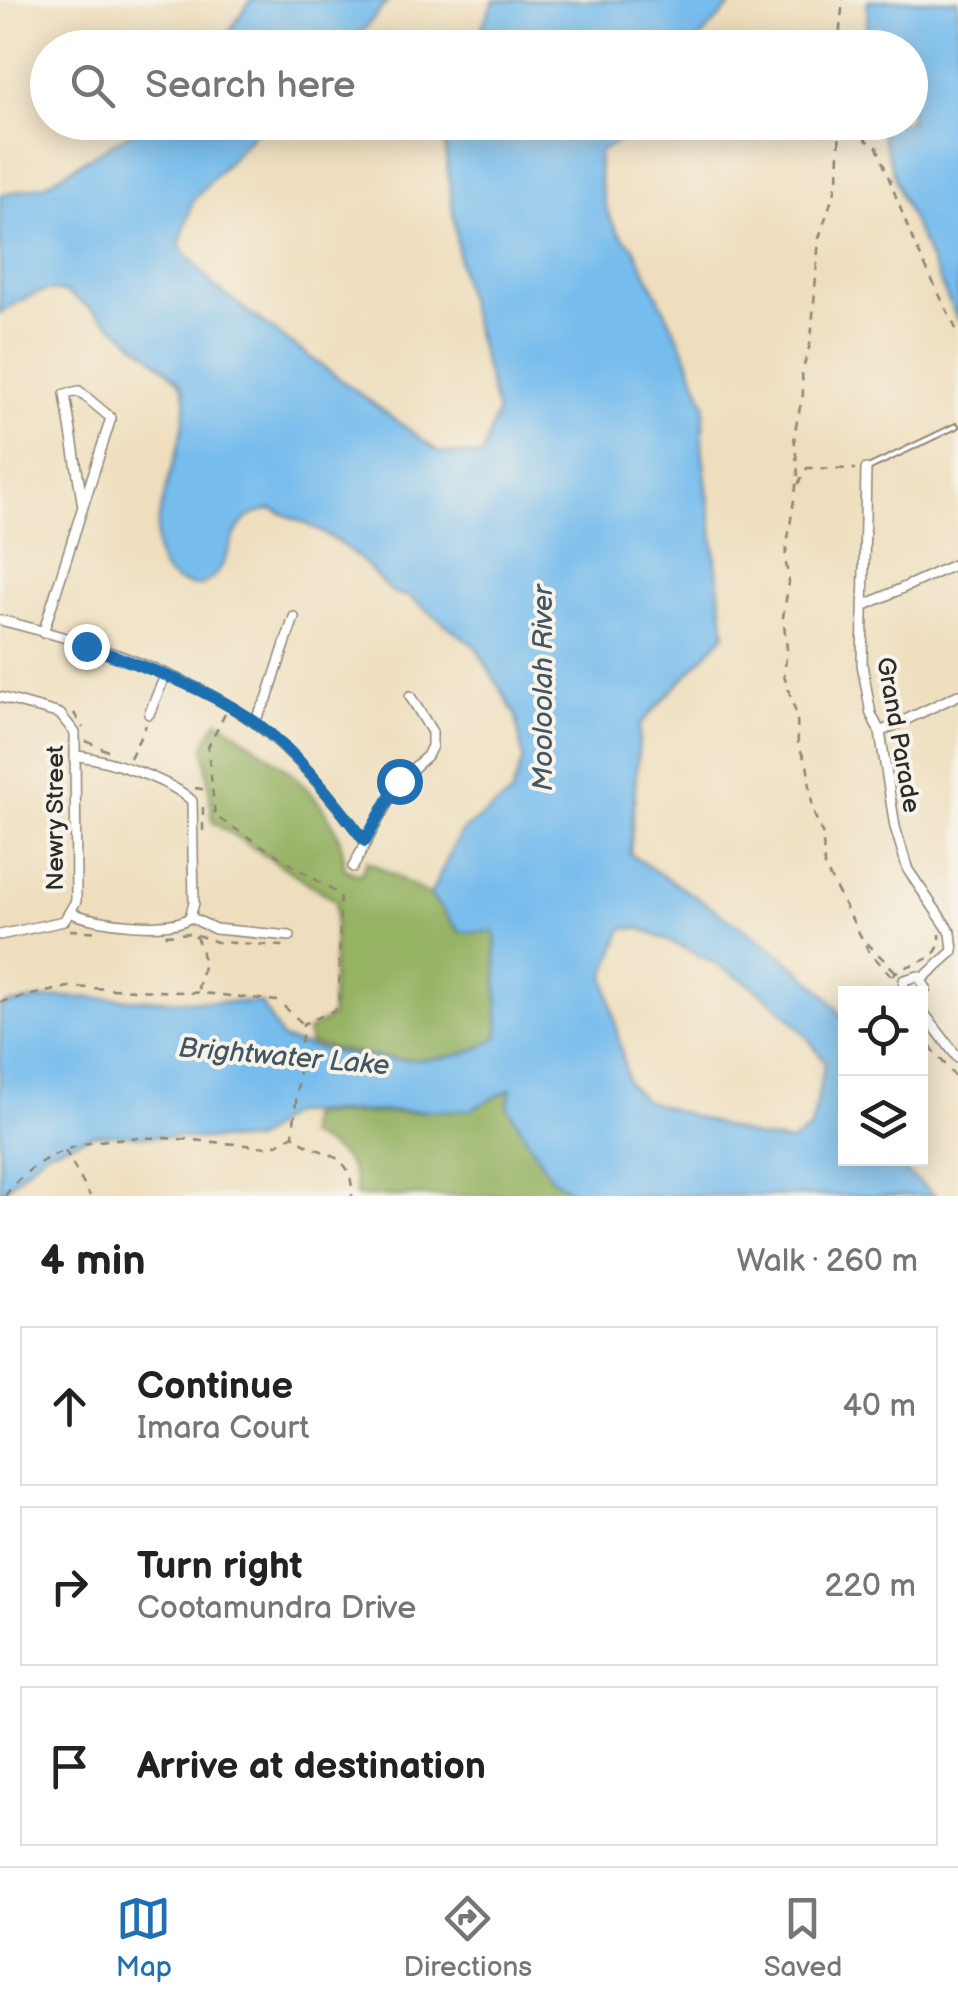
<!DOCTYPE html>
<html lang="en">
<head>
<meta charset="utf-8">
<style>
	body { margin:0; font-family:"Balsamiq Sans",sans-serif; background:#f6f6f6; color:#222 }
	.controls { position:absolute; right:30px; bottom:30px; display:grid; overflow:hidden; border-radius:0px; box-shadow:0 5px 25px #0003 }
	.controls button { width:90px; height:90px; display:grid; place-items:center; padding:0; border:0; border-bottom:2px solid #e0e0e0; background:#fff; color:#222; font:50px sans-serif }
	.stop { position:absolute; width:30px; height:30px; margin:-22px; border:8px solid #1f6fb2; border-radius:50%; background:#fff }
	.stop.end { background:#1f6fb2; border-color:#fff; box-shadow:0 2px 10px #0008 }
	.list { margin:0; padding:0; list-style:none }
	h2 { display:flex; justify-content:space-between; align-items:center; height:130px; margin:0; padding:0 40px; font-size:42px }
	h2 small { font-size:32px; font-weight:400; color:#767676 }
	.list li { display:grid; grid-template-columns:65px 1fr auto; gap:30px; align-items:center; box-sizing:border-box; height:160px; margin:0 20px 20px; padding:0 20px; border:2px solid #e0e0e0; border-radius:0px }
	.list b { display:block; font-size:38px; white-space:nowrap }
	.list p { margin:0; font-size:32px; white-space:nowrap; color:#767676 }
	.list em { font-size:32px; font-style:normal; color:#767676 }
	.icon { flex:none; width:55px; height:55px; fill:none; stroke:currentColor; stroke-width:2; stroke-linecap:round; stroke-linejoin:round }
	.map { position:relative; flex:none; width:958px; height:1196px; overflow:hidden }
	.search { position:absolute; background:#fff; box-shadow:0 5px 25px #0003; left:30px; right:30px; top:30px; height:110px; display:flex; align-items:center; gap:25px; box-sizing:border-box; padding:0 35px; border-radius:55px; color:#767676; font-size:38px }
	.sheet { height:670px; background:#fff }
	nav { display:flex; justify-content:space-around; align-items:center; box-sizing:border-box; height:140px; border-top:2px solid #e0e0e0; background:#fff; font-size:28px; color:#767676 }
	nav a { display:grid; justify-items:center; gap:5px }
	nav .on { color:#1f6fb2 }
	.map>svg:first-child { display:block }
</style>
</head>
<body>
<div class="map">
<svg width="958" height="1196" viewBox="0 0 958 1196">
	<rect width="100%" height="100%" fill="#f7f3e8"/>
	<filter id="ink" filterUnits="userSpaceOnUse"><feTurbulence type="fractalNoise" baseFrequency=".01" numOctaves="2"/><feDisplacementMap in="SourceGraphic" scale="20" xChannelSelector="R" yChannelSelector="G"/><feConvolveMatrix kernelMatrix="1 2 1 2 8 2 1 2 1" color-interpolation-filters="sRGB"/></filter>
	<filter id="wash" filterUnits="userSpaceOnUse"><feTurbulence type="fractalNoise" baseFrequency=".0048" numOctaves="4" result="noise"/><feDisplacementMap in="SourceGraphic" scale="40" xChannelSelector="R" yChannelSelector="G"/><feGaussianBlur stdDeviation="2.25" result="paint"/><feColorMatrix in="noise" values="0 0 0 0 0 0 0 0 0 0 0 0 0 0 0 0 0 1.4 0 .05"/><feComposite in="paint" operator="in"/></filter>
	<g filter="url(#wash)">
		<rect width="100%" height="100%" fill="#eedebd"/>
		<path fill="#96b263" stroke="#606e47" stroke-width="2.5" d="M 218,720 C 267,754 346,802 344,869 L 360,875 L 367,861 L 430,895 L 460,932 L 495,931 L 499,1036 C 446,1077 367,1056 309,1043 L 308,1031 L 331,1017 L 336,901 L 213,822 L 204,745 Z
			M 512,1088 L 508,1107 L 551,1178 L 578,1196 L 356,1196 C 357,1161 337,1149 307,1136 L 308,1116 C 370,1109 458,1122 512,1088 Z"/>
		<path fill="#76bced" stroke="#50748c" stroke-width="2.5" fill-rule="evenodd" d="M 251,0 L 389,0 L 349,47 L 219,47 Z
			M 494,0 L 736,0 L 692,47 L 473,47 Z
			M 868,0 L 958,0 L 958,321 L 900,194 L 878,123 L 910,122 L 910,48 L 866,47 Z
			M 147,123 L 264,123 L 193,200 L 179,246 L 216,288 L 439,452 L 482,456 L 497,412 L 461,276 L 443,131 L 446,123 L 655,123 L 599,152 C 597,182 606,229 633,246 L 684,349 L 705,403 L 702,446 L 725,634 L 640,725 L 630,854 C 680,890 829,971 846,1027 C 852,1049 846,1130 846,1158 L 890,1159 L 936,1196 L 578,1196 L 551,1178 L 508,1107 L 511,1089 L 470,1110 L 290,1113 L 254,1141 L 96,1134 L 44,1152 L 0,1194 L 0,1007 L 7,1004 L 61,997 L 261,1003 L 282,1039 C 339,1056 448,1077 499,1036 L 495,932 L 460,932 L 430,895 L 460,833 L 511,795 L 523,759 L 516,716 L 476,647 L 408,596 C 388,597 377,575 364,563 C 341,540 302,521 272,509 C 216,519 243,565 200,586 C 103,581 201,442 183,388 C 178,375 79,297 64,292 C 41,285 18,303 0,313 L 0,195 L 44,185 ZM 639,928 C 712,960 782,991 825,1063 L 811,1129 L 790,1142 L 756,1137 L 644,1100 L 628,1083 L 605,975 L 623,929 Z"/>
	</g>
	<g filter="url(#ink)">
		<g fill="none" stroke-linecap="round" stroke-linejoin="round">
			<g stroke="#8c8474" stroke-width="8">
				<path id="lane" d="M 866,469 L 956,426"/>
			</g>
			<g stroke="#8c8474" stroke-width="12">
				<path id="street" d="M 866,469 L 862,664 L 871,714 L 880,732 L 895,827 L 908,870 L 951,933 L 953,951 L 922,979
					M 863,606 L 958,563
					M 0,620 C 80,640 188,673 255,723 C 297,754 333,800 365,841
					M 43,633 L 111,418 L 79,391 L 65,394 L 83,507
					M 0,697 L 60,714 L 75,733 L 76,901 L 64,921 L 0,935
					M 149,714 L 165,676
					M 254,722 L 267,699 L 294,617
					M 880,732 L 958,695
					M 353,867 L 399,781 L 427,756 L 432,746 L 432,732 L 410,696
					M 72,913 C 94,923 172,933 190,917 L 194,903 L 192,801 C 171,780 105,758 75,756
					M 190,917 L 215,929 L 290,936
					M 903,994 L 904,980 L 918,976 L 926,988 L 920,998
					M 920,1008 L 958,1058"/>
			</g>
			<path stroke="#8c8474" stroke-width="2.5" stroke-dasharray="8 8" stroke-linecap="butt" d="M 838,48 L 843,0
				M 840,122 L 838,181 L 819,238 L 811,341 L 802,372 L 803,394 L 794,435 L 798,474 L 785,558 L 789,582 L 783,617 L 787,649 L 784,676 L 797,716 L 798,746 L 807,763 L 813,811 L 823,836 L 824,866 L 868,950 L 893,978
				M 857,122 L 866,140 L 877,147 L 913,241 L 958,333
				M 798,484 L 807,468 L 856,469
				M 74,713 L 83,728
				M 225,714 L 208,747 L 215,816 L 340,895 L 339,999 L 335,1010 L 303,1024 L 293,1135
				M 86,741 L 110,752
				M 130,758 L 146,725
				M 195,788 L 208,790
				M 203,807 L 203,839
				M 70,930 L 102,932
				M 165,935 L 191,933 L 217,942 L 284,946
				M 195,936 C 206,953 204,969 198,987 L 202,993
				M 867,943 L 896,972
				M 894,992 L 892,977 L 896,972 C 914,961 942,962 940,934
				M 0,1002 L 68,987 L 202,993 L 278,1001 L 302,1023
				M 920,1034 L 958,1080
				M 65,1150 L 90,1196
				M 5,1196 C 66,1112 182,1142 272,1147 L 293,1135 C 320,1159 353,1147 352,1196"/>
			<use href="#lane" stroke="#fff" stroke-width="4"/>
			<use href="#street" stroke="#fff" stroke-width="9"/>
		</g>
	</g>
	<g fill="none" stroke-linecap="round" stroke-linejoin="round" filter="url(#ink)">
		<path stroke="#1f6fb2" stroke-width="12" d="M 86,646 C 143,666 205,687 255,722 C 297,752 333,800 365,841 L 399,781"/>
	</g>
	<g text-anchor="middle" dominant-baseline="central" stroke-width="8" stroke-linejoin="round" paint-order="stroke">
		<g font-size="25" fill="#2b2b2b" stroke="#f7f3e8">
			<text transform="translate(898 735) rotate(80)">Grand Parade</text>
			<text transform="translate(55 818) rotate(-90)">Newry Street</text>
		</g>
		<g font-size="28" font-style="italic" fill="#425665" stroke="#f7f3e8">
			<text transform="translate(543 688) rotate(-90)">Mooloolah River</text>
			<text transform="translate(284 1057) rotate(5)">Brightwater Lake</text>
		</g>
	</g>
</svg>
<div class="controls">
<button><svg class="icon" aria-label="locate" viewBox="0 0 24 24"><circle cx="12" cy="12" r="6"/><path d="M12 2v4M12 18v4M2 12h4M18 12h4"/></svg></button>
<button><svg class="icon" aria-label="layers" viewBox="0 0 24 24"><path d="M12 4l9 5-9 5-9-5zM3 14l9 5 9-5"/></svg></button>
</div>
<div class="stop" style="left:399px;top:781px"></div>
<div class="stop end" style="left:86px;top:646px"></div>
<div class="search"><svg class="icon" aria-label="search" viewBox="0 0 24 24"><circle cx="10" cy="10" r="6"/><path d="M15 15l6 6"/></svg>Search here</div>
</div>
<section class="sheet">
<h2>4 min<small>Walk · 260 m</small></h2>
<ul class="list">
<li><svg class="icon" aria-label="ahead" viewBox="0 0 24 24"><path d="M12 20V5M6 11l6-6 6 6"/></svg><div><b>Continue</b><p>Imara Court</p></div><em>40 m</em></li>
<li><svg class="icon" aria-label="right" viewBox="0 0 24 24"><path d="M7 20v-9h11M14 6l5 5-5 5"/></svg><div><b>Turn right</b><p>Cootamundra Drive</p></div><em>220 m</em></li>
<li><svg class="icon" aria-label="arrive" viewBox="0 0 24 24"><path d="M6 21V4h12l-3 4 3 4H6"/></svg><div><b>Arrive at destination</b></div></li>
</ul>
</section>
<nav>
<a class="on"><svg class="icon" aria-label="map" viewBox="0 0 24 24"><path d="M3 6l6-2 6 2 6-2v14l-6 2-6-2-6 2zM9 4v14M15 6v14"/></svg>Map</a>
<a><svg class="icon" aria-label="directions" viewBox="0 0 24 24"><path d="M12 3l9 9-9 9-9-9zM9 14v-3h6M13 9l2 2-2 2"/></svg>Directions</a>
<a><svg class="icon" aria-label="saved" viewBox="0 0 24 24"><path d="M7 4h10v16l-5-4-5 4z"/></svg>Saved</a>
</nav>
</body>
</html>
